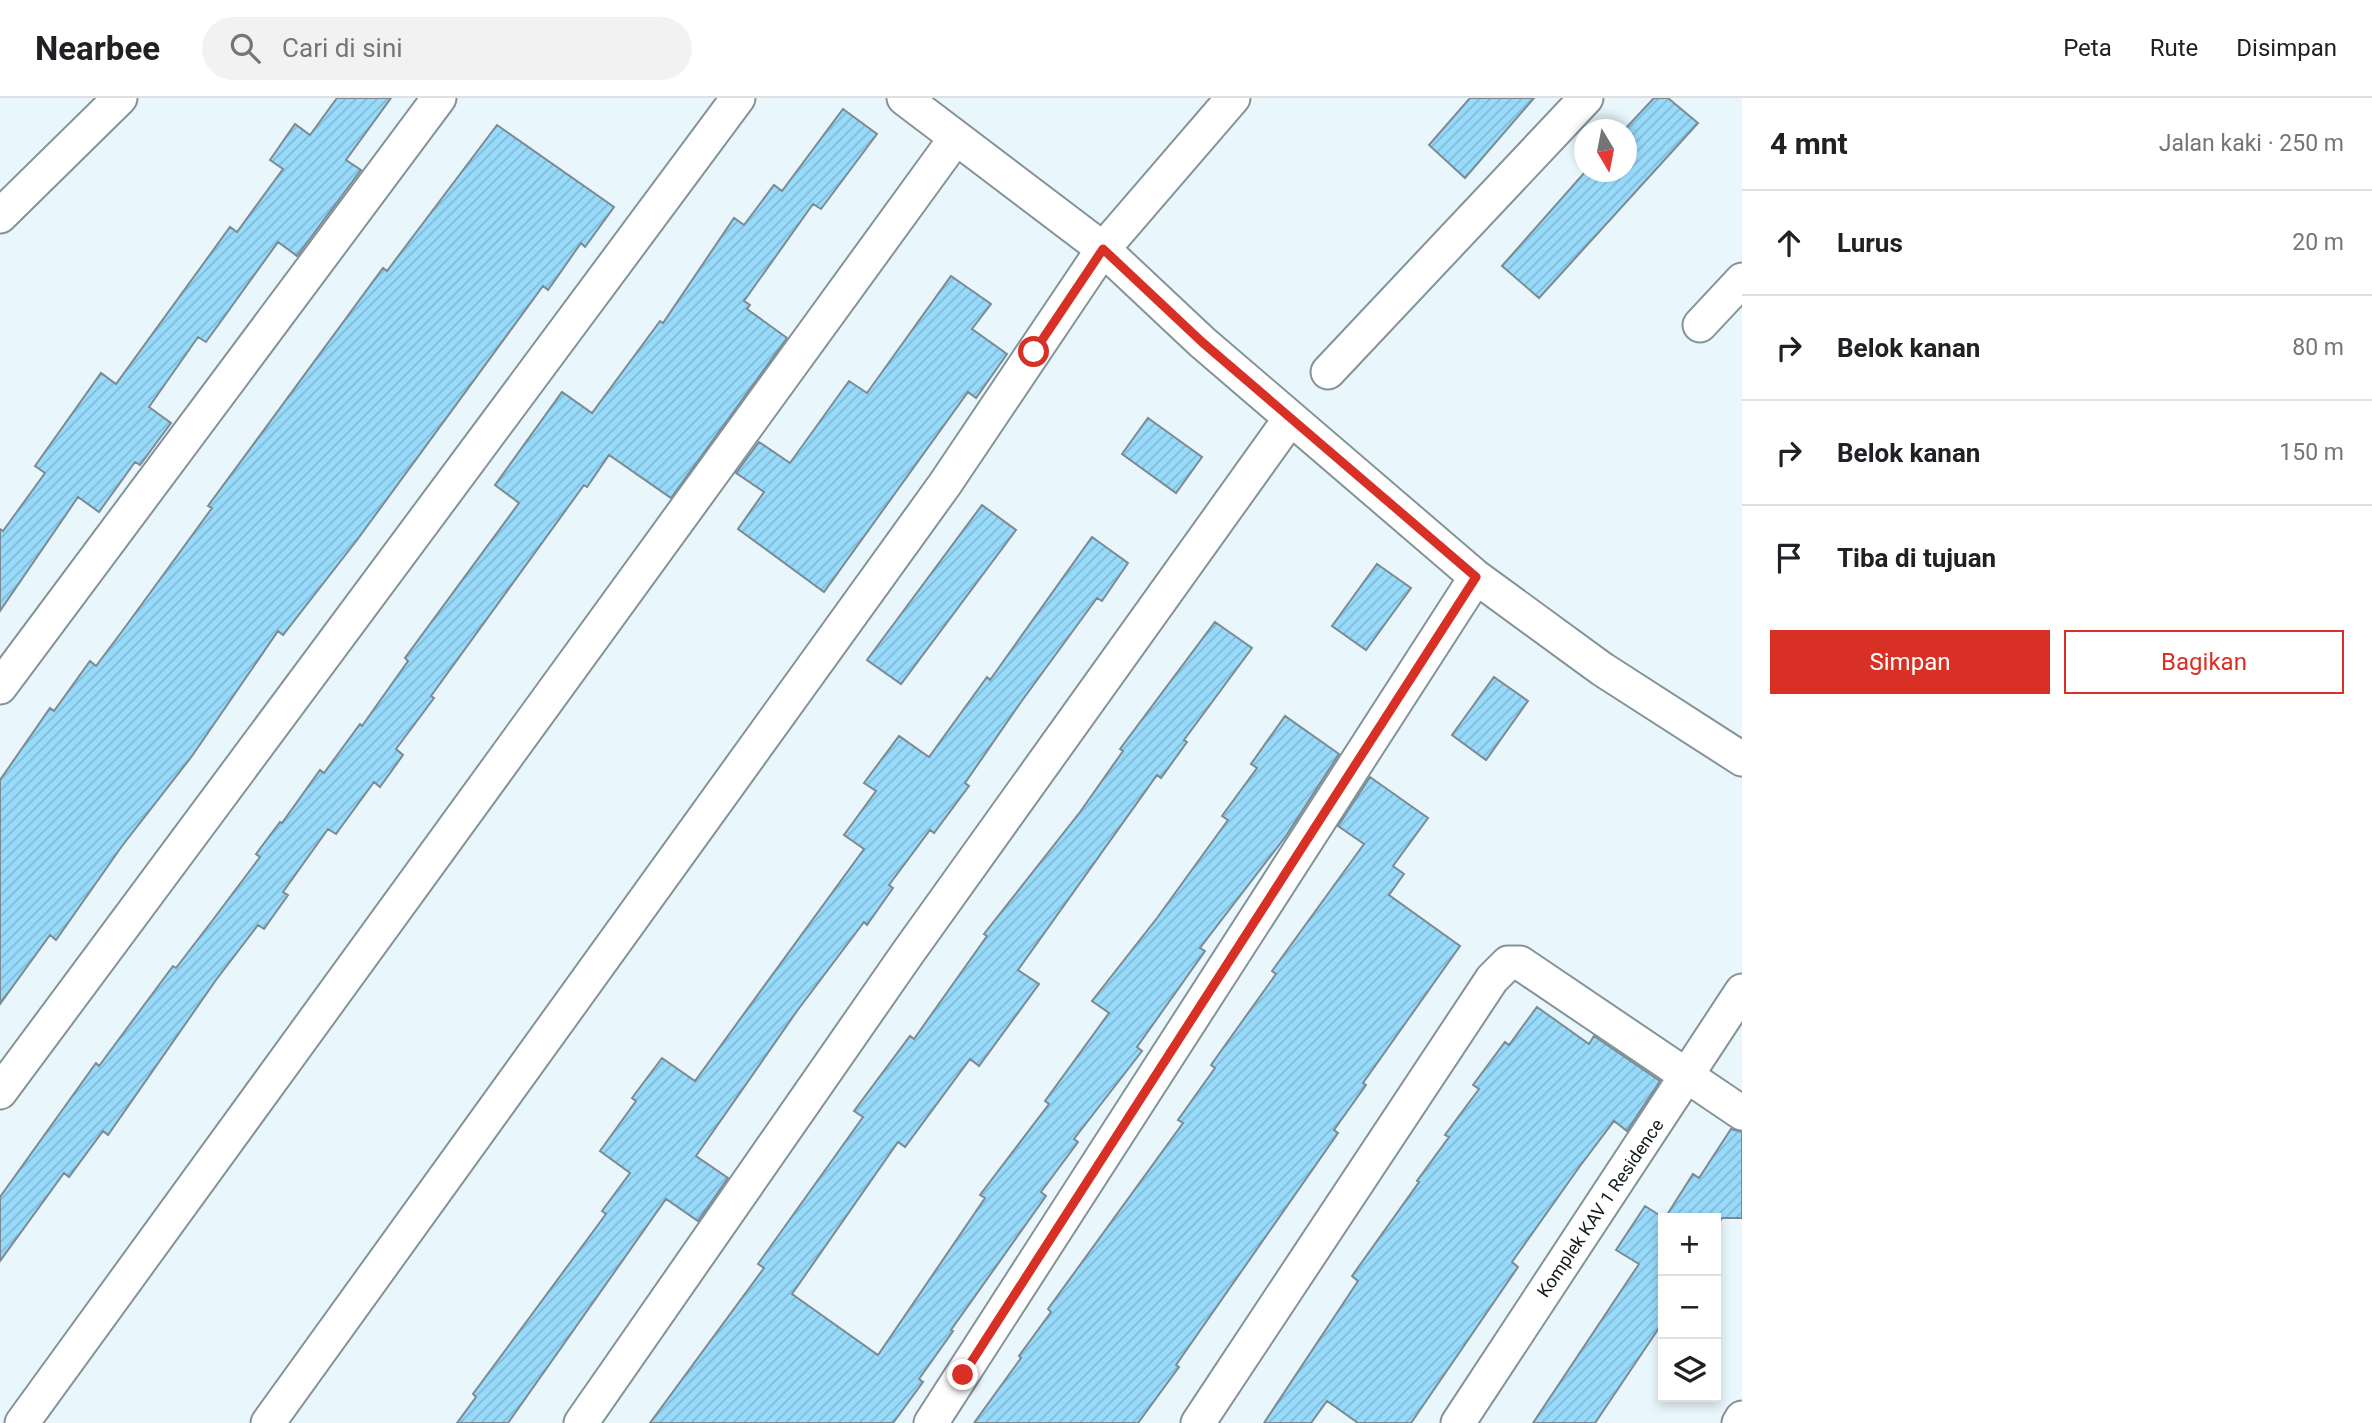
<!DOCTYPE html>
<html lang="id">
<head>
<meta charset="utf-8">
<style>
	body { margin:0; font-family:Roboto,sans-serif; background:#f2f2f2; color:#202124 }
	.controls { position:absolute; right:21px; bottom:21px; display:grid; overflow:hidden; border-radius:0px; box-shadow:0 4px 10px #0003 }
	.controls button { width:63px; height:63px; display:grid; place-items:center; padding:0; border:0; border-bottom:2px solid #e0e0e0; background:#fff; color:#202124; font:35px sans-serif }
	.compass { position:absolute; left:1574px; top:21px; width:63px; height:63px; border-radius:50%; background:#fff; box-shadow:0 4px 10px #0003; rotate:170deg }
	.stop { position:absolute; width:21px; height:21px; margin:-16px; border:5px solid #d93025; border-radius:50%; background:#fff }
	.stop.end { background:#d93025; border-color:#fff; box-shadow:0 2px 7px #0008 }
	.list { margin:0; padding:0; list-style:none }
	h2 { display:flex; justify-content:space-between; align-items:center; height:91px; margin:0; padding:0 28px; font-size:30px }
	h2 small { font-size:23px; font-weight:400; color:#757577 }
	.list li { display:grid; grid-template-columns:46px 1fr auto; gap:21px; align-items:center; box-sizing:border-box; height:105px; padding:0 28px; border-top:2px solid #e0e0e0 }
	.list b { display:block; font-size:26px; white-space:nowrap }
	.list em { font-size:23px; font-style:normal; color:#757577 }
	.actions { display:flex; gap:14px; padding:21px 28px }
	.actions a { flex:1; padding:16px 0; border:2px solid #d93025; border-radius:0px; text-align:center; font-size:24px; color:#d93025 }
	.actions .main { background:#d93025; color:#fff }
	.icon { flex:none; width:38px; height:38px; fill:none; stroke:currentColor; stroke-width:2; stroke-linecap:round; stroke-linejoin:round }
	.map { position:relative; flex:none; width:1742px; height:1325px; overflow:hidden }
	header { display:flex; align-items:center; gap:42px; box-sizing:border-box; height:98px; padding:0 35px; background:#fff; border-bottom:2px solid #e0e0e0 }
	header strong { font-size:33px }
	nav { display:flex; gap:38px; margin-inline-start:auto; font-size:24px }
	.search { width:490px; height:63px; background:#f2f2f2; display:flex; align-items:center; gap:18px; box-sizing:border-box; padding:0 24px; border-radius:38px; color:#757577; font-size:26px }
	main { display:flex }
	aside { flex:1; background:#fff }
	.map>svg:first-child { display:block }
</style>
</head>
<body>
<header>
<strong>Nearbee</strong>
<div class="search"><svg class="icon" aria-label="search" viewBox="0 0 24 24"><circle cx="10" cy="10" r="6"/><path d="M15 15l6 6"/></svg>Cari di sini</div>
<nav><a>Peta</a><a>Rute</a><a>Disimpan</a></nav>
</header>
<main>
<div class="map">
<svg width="1742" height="1325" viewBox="0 0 1742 1325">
	<defs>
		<pattern id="building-hatch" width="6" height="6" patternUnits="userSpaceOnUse" patternTransform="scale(1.75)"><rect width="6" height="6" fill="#97dafa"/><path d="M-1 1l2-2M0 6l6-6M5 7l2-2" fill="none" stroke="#81bad6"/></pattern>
	</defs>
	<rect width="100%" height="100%" fill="#e9f7fd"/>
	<path fill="url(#building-hatch)" stroke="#7c8b93" stroke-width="2" d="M 337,0 L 391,0 L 346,62 L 361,72 L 297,158 L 278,144 L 206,244 L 198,239 L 149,309 L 171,325 L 140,367 L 135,364 L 99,414 L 78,399 L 0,513 L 0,431 L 3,433 L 45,375 L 35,368 L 101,275 L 116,286 L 230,129 L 237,134 L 283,71 L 270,62 L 295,26 L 310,37 Z
		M 1470,0 L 1534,0 L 1465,80 L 1429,47 Z
		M 1654,0 L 1668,0 L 1698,25 L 1539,200 L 1502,168 L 1585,74 L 1627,74 L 1627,32 L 1624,32 Z
		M 843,11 L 877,36 L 821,111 L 813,106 L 744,203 L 750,207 L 747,211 L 787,240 L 671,400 L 609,357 L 587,389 L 584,387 L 431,598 L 434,600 L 396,651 L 403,657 L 380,689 L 374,684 L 336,736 L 328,731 L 283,794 L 288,797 L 264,831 L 258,827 L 216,882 L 108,1037 L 103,1033 L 69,1079 L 64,1075 L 0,1163 L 0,1099 L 96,965 L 99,968 L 173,868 L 176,870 L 212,823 L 260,759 L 256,756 L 280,724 L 282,725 L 320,672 L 324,675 L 360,626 L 362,628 L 408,563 L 405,560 L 519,405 L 495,387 L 562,294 L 592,315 L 660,223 L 663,225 L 734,120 L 744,127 L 774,87 L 782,93 Z
		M 497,27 L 614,109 L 585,149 L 581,145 L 548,192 L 543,188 L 357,442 L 283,537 L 278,533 L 192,658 L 122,748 L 56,842 L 50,837 L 0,906 L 0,682 L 50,610 L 54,613 L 90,563 L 96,568 L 123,532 L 212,410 L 208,408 L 383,170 L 387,173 Z
		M 951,178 L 991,206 L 972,231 L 1007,256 L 976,300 L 968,294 L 824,494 L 738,431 L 764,394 L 736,375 L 759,344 L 790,365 L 849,283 L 867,295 Z
		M 1148,320 L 1202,359 L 1176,395 L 1122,356 Z
		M 982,407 L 1016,432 L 901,586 L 867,562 Z
		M 1092,439 L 1128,465 L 1102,503 L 1097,500 L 1021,604 L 965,685 L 969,688 L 934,735 L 930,732 L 889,787 L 893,790 L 867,827 L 864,824 L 797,913 L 696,1058 L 728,1080 L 698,1123 L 666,1101 L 508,1325 L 457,1325 L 476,1299 L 473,1296 L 606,1116 L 602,1113 L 630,1075 L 600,1053 L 636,1003 L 632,1000 L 662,960 L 695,983 L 864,751 L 844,737 L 876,693 L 864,685 L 899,638 L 929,659 L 987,579 L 990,582 Z
		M 1377,466 L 1411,490 L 1366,552 L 1332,528 Z
		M 1215,524 L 1252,550 L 1184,642 L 1187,644 L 1161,680 L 1157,677 L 1018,872 L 1039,886 L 979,968 L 970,961 L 905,1049 L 898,1044 L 792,1196 L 878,1257 L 985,1100 L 980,1097 L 1049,1006 L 1045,1003 L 1109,915 L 1092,903 L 1157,820 L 1228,722 L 1222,718 L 1257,670 L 1251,666 L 1285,618 L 1339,656 L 1286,738 L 1200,850 L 1205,853 L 1137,949 L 1142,953 L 1074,1041 L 1078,1044 L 1041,1094 L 1046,1098 L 951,1232 L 953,1233 L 919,1281 L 923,1284 L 893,1325 L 650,1325 L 764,1170 L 758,1166 L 863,1019 L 854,1013 L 910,938 L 914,941 L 987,838 L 984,836 L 1080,714 L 1123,653 L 1120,651 Z
		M 1494,579 L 1528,603 L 1486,662 L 1452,637 Z
		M 1370,679 L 1428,720 L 1393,768 L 1404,776 L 1389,797 L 1460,848 L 1363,985 L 1366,987 L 1334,1032 L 1338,1035 L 1176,1267 L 1179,1269 L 1138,1325 L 974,1325 L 1021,1260 L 1019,1258 L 1051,1214 L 1048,1211 L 1183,1025 L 1178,1022 L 1215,970 L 1211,967 L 1276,876 L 1272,873 L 1364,746 L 1338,728 Z
		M 1537,909 L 1589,946 L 1594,938 L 1660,983 L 1627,1033 L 1614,1023 L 1580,1068 L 1512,1164 L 1518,1169 L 1411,1325 L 1358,1325 L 1327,1303 L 1311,1325 L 1264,1325 L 1358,1183 L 1352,1178 L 1419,1084 L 1417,1083 L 1449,1039 L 1445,1037 L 1479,991 L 1473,987 L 1505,944 L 1509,947 Z
		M 1731,1031 L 1742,1034 L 1742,1120 L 1722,1120 L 1716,1129 L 1716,1120 L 1665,1120 L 1693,1076 L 1699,1080 Z
		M 1645,1108 L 1664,1120 L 1663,1224 L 1595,1325 L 1533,1325 L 1639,1166 L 1616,1152 Z"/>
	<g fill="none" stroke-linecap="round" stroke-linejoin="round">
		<g stroke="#84939a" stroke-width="37">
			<path id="street" d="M 904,0 L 1103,151 L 1202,244 L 1476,479 L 1602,571 L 1742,661
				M 0,118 L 120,0
				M 1700,227 L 1742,182
				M 1328,274 L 1586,0
				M 0,589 L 439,0
				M 0,994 L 738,0
				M 22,1325 L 955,41
				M 268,1325 L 945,386 L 1103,151 L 1233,0
				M 581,1325 L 907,856 L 1290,321
				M 931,1325 L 1476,479
				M 1198,1325 L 1492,881 L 1508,865 L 1520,865 L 1742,1015
				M 1458,1325 L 1742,893
				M 1739,1325 L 1742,1320"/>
		</g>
		<use href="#street" stroke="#fff" stroke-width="33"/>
	</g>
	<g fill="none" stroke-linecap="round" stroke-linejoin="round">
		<path stroke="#d93025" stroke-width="9" d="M 963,1277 L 1476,479 L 1202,244 L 1103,151 L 1034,254"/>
	</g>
	<g text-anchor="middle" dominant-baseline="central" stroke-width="6" stroke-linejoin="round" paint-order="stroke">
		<g font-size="18" fill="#141a1d" stroke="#fff">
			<text transform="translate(1600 1110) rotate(-56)">Komplek KAV 1 Residence</text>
		</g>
	</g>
</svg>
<div class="controls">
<button>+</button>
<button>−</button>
<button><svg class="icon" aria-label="layers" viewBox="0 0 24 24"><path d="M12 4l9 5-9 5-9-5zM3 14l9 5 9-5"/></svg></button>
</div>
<svg class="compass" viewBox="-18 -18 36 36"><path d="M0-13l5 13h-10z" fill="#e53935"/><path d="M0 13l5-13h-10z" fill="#757577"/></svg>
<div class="stop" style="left:1034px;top:254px"></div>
<div class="stop end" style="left:963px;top:1277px"></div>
</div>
<aside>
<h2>4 mnt<small>Jalan kaki · 250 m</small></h2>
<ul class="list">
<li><svg class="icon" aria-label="ahead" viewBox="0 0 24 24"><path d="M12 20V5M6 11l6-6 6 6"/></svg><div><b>Lurus</b></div><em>20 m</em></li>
<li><svg class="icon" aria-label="right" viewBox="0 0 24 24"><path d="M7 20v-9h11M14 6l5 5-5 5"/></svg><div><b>Belok kanan</b></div><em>80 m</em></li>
<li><svg class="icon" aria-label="right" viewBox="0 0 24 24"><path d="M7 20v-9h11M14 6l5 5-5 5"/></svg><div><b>Belok kanan</b></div><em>150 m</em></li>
<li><svg class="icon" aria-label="arrive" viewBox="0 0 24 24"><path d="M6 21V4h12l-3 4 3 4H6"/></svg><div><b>Tiba di tujuan</b></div></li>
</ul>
<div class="actions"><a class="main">Simpan</a><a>Bagikan</a></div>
</aside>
</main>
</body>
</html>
